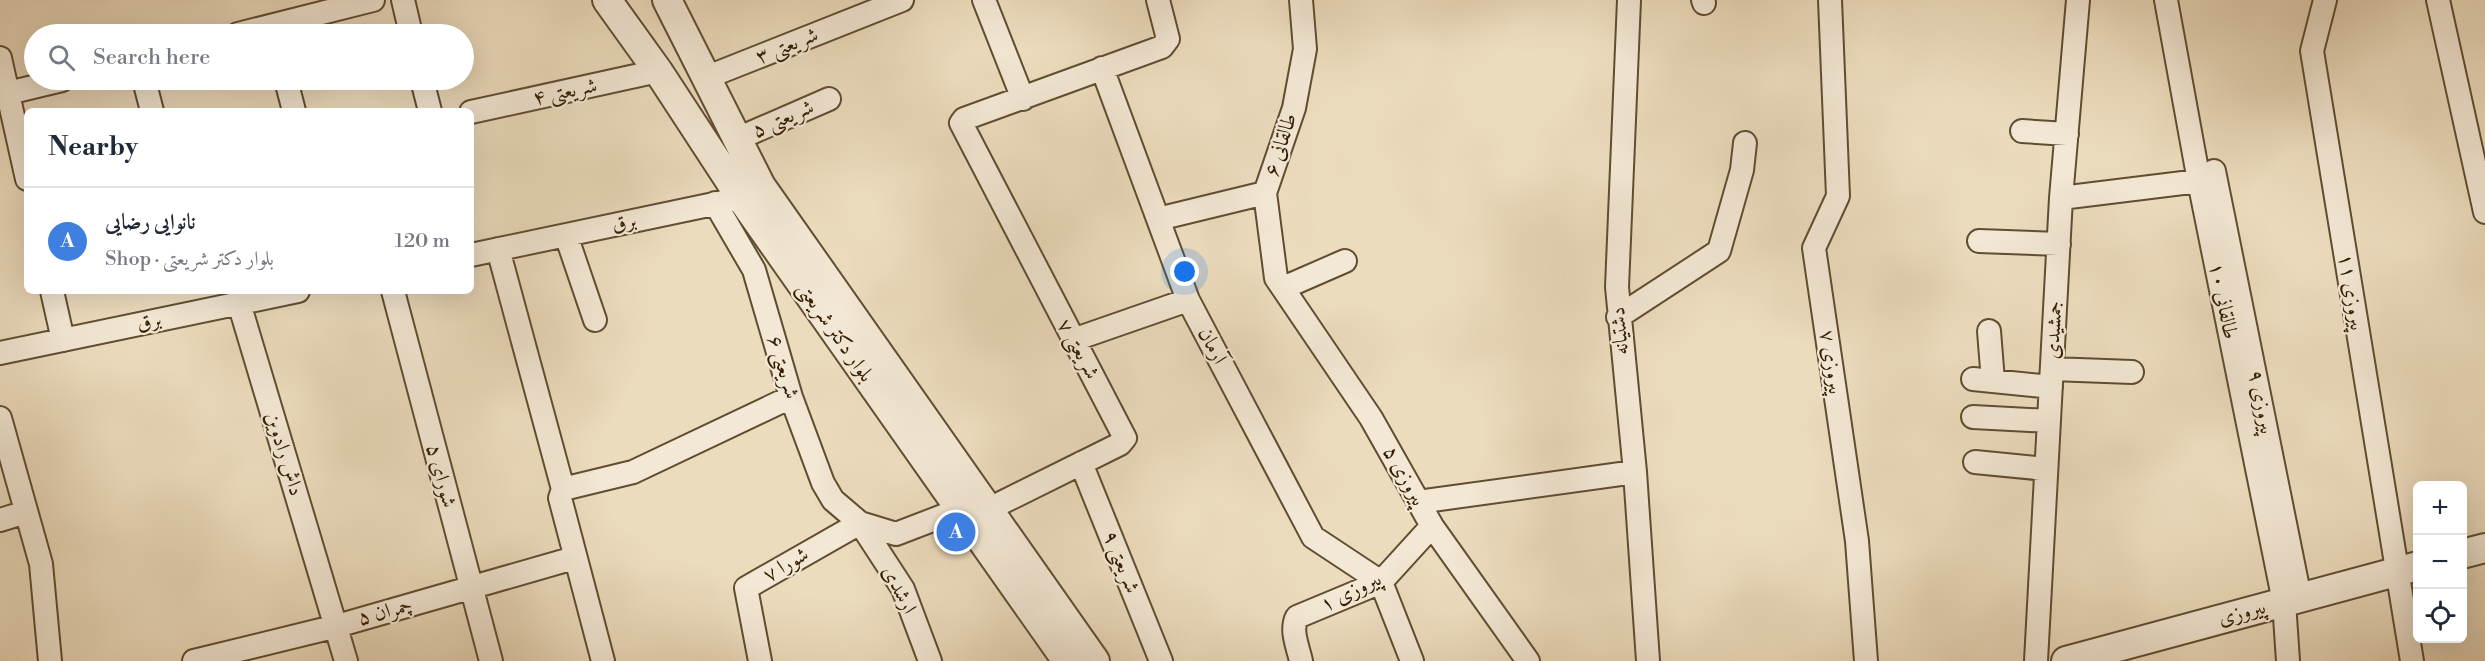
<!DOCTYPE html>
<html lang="en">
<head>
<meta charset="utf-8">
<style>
	body { margin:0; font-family:"Libre Bodoni",Amiri,serif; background:#f6f6f7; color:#1f2937 }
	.controls { position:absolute; right:18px; bottom:18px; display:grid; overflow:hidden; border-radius:9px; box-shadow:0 6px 24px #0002 }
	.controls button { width:54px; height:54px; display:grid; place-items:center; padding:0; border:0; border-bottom:2px solid #e0e1e3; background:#fff; color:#1f2937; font:30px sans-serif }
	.you { position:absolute; left:1185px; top:272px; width:21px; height:21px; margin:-15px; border:4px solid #fff; border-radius:50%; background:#1a73e8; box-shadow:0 0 0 9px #1a73e833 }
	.badge { display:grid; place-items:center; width:39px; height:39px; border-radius:50%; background:#ea580c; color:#fff; font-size:20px; font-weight:700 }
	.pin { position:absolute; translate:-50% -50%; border:3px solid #fff; box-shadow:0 2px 6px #0006 }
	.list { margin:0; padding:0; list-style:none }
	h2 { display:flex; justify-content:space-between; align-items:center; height:78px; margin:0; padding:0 24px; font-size:26px }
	h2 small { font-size:20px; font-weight:400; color:#747a83 }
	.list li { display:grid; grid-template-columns:39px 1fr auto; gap:18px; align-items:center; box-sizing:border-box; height:108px; padding:0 24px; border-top:2px solid #e0e1e3 }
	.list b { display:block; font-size:22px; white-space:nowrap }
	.list p { margin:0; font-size:20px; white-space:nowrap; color:#747a83 }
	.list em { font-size:20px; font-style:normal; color:#747a83 }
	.icon { flex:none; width:33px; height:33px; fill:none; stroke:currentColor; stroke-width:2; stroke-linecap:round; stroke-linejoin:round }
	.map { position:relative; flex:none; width:2485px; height:661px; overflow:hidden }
	.search { position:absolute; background:#fff; box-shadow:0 6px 24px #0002; left:24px; top:24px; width:450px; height:66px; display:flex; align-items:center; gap:15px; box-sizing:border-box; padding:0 21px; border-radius:33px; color:#747a83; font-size:22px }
	.panel { position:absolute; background:#fff; box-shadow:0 6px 24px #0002; left:24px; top:108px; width:450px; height:186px; border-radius:9px }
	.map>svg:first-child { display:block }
</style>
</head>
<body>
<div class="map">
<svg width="2485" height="661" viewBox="0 0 2485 661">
	<rect width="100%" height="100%" fill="#ecdcbe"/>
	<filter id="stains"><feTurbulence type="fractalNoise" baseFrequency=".00333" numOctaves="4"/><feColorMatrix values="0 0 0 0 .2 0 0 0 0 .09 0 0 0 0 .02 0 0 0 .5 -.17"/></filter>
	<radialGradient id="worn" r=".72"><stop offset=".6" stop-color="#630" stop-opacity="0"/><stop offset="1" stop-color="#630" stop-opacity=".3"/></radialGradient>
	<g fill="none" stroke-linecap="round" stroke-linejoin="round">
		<g stroke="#604d30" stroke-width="26">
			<path id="minor" d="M 403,0 L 411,34
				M 984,0 L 1023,99
				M 1301,0 L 1305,49 L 1294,108 L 1265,193 L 1276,278 L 1371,418 L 1432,526 L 1528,661
				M 1629,0 L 1617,287 L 1635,472 L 1648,661
				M 1703,0 L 1704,3
				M 1830,0 L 1838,196 L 1814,248 L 1857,541 L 1866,661
				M 2166,0 L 2199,181 L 2284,602 L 2288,661
				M 2325,0 L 2312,51 L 2412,661
				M 2438,0 L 2485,212
				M 238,34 L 373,0
				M 0,58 L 27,179
				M 1102,68 L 1188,300 L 1313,537 L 1381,582 L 1412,661
				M 705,78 L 902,0
				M 144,80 L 152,111
				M 286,80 L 294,111
				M 422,80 L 430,111
				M 8,93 L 62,80
				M 471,112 L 658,71
				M 2022,131 L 2067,134
				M 737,139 L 829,99
				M 2214,171 L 2300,598
				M 2061,198 L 2199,181
				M 715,203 L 754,270 L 791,397 L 823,483 L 833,500 L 860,523 L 903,589 L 930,661
				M 1158,219 L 1265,193
				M 566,235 L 595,320
				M 1979,241 L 2059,244
				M 498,249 L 563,489 L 560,498 L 603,661
				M 471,255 L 728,201
				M 1283,288 L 1345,261
				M 52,291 L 63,340
				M 393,291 L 491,661
				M 239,303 L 346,661
				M 1618,317 L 1719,251 L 1742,170 L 1745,143
				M 1989,331 L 1993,381
				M 1073,340 L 1188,300
				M 0,353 L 298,291
				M 2052,369 L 2132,372
				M 1973,379 L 2051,387
				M 1973,417 L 2049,421
				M 0,418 L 41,564 L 50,661
				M 1975,462 L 2046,469
				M 1081,463 L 1161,661
				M 563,489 L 633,472 L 791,397
				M 1418,502 L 1635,472
				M 989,509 L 1120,444 L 1125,438 L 961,123 L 964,119 L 1162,47 L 1168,39 L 1158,0
				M 0,520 L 26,512
				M 860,523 L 896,534 L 961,509
				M 194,661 L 337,626 L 574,558
				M 760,661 L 746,588 L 860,523
				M 1301,661 C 1298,647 1290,630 1297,617 L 1381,582 L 1432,526
				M 2036,661 L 2061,198 L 2078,0"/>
		</g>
		<g stroke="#604d30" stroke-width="32">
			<path id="tertiary" d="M 607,0 L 658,71 L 741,198 L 1067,661
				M 667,0 L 761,186 L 1095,661
				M 2462,554 L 2485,548
				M 2066,661 L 2418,566"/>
		</g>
		<use href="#minor" stroke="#f3e8d5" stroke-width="22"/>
		<use href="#tertiary" stroke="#f3e8d5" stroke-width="28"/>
	</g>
	<g text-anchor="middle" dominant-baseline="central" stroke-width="4.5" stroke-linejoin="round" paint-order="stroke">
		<g font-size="21" fill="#321d00" stroke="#f3e8d5">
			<text transform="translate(787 46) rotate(-22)">شریعتی ۳</text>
			<text transform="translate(565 92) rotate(-12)">شریعتی ۴</text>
			<text transform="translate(783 119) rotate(-24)">شریعتی ۵</text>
			<text transform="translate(1281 145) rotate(-72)">طالقانی ۶</text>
			<text transform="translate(624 223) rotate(-12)">برق</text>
			<text transform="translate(2351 292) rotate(81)">پیروزی ۱۱</text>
			<text transform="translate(2223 301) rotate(79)">طالقانی ۱۰</text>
			<text transform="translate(149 322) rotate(-12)">برق</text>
			<text transform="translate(2054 330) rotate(-87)">جمشیدی</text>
			<text transform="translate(1620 331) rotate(-95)">دشتیانه</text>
			<text transform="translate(835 332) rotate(55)">بلوار دکتر شریعتی</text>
			<text transform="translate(1212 346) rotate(62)">آرمان</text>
			<text transform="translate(1078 349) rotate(61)">شریعتی ۷</text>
			<text transform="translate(1831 362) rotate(82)">پیروزی ۷</text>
			<text transform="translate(783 367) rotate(73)">شریعتی ۶</text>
			<text transform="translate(2261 402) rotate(79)">پیروزی ۹</text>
			<text transform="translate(284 454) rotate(73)">داش رادوین</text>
			<text transform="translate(441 476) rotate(75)">شورای ۵</text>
			<text transform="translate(1404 476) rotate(61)">پیروزی ۵</text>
			<text transform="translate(1121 562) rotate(68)">شریعتی ۹</text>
			<text transform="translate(786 565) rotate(-30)">شورا ۷</text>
			<text transform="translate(899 590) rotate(63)">ارشدی</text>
			<text transform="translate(1351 592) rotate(-26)">پیروزی ۱</text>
			<text transform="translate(385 612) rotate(-15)">چمران ۵</text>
			<text transform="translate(2242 613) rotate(-15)">پیروزی</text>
		</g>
	</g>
	<rect width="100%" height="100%" filter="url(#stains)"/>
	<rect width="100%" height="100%" fill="url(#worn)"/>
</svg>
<div class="controls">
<button>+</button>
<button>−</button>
<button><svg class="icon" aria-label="locate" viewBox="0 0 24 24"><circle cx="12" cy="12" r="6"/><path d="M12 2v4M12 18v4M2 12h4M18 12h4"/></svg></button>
</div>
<div class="you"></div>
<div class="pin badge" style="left:956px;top:532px;background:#3f7fe0">A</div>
<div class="search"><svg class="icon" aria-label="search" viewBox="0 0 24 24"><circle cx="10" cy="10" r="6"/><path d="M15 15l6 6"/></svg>Search here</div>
<section class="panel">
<h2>Nearby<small></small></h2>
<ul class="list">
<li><span class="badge" style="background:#3f7fe0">A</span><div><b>نانوایی رضایی</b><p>Shop · بلوار دکتر شریعتی</p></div><em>120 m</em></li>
</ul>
</section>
</div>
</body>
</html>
